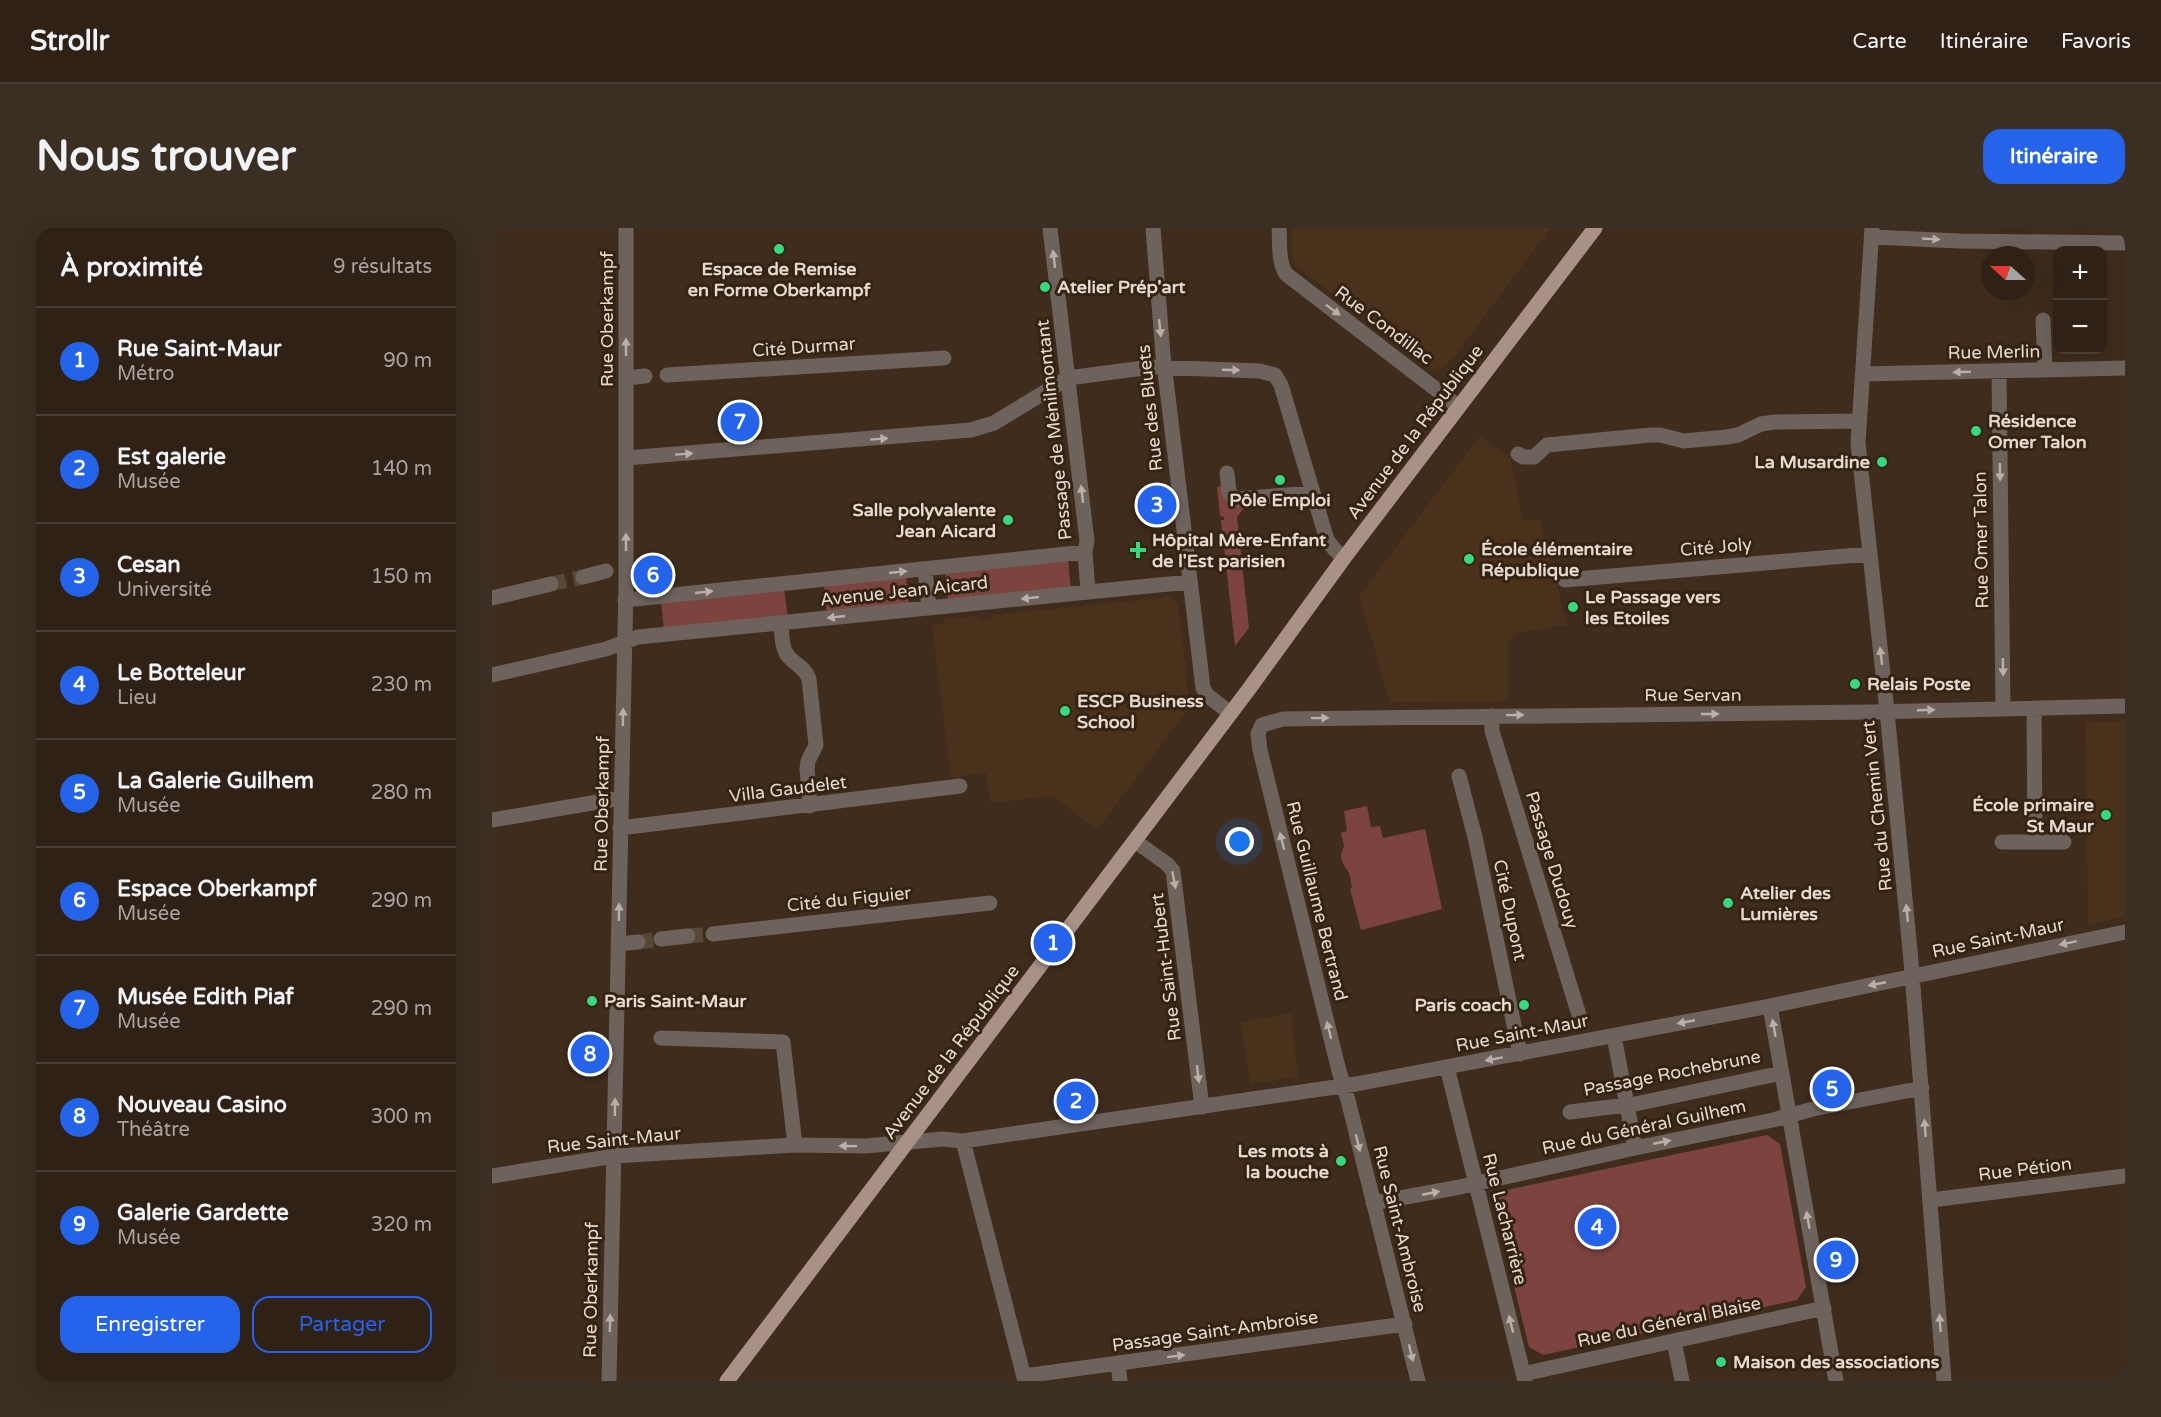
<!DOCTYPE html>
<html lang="fr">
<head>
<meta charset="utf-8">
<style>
	body { margin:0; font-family:"Varela Round",sans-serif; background:#3b2e22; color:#f1f3f6 }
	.controls { position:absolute; right:18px; top:18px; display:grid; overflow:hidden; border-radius:12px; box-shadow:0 6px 24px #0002 }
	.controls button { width:54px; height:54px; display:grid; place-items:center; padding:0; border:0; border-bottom:2px solid #4a3e34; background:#2f2115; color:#f1f3f6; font:30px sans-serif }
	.compass { position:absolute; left:1489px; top:18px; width:54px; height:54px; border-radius:50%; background:#2f2115; box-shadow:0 6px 24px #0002; rotate:291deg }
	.you { position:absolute; left:748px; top:614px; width:21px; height:21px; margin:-15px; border:4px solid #fff; border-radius:50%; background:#1a73e8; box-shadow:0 0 0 9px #1a73e833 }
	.badge { display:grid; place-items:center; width:39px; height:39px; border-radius:50%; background:#2563eb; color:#fff; font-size:20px; font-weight:700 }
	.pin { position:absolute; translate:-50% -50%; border:3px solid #fff; box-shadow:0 2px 6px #0006 }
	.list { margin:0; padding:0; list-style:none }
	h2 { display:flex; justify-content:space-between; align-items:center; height:78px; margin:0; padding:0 24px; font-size:26px }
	h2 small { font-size:20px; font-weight:400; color:#a7a3a0 }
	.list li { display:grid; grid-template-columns:39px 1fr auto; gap:18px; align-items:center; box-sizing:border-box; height:108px; padding:0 24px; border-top:2px solid #4a3e34 }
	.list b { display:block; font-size:22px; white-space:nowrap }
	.list p { margin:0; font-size:20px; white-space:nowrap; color:#a7a3a0 }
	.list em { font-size:20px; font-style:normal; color:#a7a3a0 }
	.actions { display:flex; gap:12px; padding:18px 24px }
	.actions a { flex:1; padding:14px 0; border:2px solid #2563eb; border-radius:18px; text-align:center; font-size:21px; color:#2563eb }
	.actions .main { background:#2563eb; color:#fff }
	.map { position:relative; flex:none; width:1633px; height:1153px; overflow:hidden; border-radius:18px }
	header { display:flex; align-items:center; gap:36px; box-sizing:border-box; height:84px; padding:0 30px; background:#2f2115; border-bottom:2px solid #4a3e34 }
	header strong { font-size:28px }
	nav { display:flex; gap:33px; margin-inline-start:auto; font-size:21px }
	.intro { display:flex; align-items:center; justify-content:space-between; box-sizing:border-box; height:144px; padding:0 36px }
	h1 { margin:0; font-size:42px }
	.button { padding:15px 27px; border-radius:18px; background:#2563eb; color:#fff; font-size:21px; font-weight:700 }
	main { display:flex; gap:36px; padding:0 36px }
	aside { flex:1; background:#2f2115; border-radius:18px; box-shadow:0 6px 24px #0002 }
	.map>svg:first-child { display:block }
</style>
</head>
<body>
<header>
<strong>Strollr</strong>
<nav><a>Carte</a><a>Itinéraire</a><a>Favoris</a></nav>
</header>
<div class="intro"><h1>Nous trouver</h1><a class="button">Itinéraire</a></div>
<main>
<aside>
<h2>À proximité<small>9 résultats</small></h2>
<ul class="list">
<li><span class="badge">1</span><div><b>Rue Saint-Maur</b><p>Métro</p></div><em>90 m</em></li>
<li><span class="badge">2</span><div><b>Est galerie</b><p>Musée</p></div><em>140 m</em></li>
<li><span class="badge">3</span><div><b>Cesan</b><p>Université</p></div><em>150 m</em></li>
<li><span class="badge">4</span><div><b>Le Botteleur</b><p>Lieu</p></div><em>230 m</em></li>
<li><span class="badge">5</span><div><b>La Galerie Guilhem</b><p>Musée</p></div><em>280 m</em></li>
<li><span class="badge">6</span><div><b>Espace Oberkampf</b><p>Musée</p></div><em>290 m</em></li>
<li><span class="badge">7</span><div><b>Musée Edith Piaf</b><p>Musée</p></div><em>290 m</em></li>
<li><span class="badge">8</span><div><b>Nouveau Casino</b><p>Théâtre</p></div><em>300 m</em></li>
<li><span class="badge">9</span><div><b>Galerie Gardette</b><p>Musée</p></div><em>320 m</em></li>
</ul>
<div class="actions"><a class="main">Enregistrer</a><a>Partager</a></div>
</aside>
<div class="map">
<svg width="1633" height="1153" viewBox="0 0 1633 1153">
	<rect width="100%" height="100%" fill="#3f2c1c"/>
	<path fill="#49311c" d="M 799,0 L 1061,0 L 1055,4 L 1053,8 L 1054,9 L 1050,11 L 960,132 L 957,132 L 952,140 L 943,142 L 801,36 Z
		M 988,208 L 1019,230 L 1031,293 L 1048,292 L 1075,397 L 1024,406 L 1016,415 L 1017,473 L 898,475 L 867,368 Z
		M 677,369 L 686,376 L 698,479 L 605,602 L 561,568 L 498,575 L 494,545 L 459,550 L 440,397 L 453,396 L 452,391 L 486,388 L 487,392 L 501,391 L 500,387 Z
		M 1633,493 L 1633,689 L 1596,697 L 1593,494 Z
		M 799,785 L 806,849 L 758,856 L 749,794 Z"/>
	<path fill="#7d433e" d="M 730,258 L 755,276 L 745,289 L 757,400 L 743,418 L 729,292 L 732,292 L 732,289 L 728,288 L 725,259 Z
		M 576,332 L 579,362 L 456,374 L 453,344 Z
		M 414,348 L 417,378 L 335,387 L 332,357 Z
		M 292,360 L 296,391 L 172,403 L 169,373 Z
		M 875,578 L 879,599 L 888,598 L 891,610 L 933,601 L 950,681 L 869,702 L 858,661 L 860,660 C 859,656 859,649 857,645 C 851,635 846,631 852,618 L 849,605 L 855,603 L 852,583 Z
		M 1275,907 L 1288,916 L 1314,1059 L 1305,1072 L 1051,1127 L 1037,1119 L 1002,977 L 1010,963 Z"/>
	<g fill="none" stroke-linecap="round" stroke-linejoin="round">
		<path stroke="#584637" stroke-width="15" stroke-dasharray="15 8" stroke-linecap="butt" d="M 59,356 L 91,349
			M 196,708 L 221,706
			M 146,714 L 169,711
			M 1087,787 L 1090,801"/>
		<path stroke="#6e625d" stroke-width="15" d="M 558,0 L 595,313 L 593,324 L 596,364
			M 661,0 L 671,127 L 711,460 L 715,467 L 738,485
			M 787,0 C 788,14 786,34 794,46 L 967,179
			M 1380,0 L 1366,215 L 1395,483 L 1419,733 L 1452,1153
			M 1380,9 L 1468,13 L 1633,15
			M 1551,92 L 1553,142
			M 1507,143 L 1511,480
			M 1371,146 L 1633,140
			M 175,147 L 452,130
			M 134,150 L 153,148
			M 1026,226 L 1031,229 L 1042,229 L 1055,217 L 1159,207 L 1168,207 L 1192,213 L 1235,209 L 1246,207 L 1269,196 L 1282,194 L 1367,193
			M 134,230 L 479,202 L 502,195 L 576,150 L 659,139 L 768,143 L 783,147 L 789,157 L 835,312 L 843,322 L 852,330
			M 735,245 L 737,264 L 743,271 L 821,265
			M 433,341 L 437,380
			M 91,349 L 114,343
			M 1073,352 L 1377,326
			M 0,370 L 59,356
			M 133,372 L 593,324
			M 289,395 C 290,404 289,417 294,425 C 300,436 312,437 317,451 L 324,517 L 316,533 L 315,541 L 318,578
			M 0,447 L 114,421 L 146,409 L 697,354
			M 1542,480 L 1543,614
			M 1000,488 L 1000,503 L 1087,787
			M 967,548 L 983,609 L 1028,826
			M 0,592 L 129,570
			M 128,600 L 468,558
			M 643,613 L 675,636 L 681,643 L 710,879
			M 1510,614 L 1572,614
			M 221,706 L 498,675
			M 169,711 L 196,708
			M 126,716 L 146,714
			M 1278,778 L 1344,1153
			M 1122,808 L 1143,920
			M 169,810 L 291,814 L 303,917
			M 955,839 L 1033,1153
			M 1078,884 L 1143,876 L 1290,845
			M 471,913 L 533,1153
			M 0,948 L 122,928 L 303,917 L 373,918 L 451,911 L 471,913 L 864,856 L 1278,778 L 1633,704
			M 1439,972 L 1633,948
			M 881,975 L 968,959 L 1143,920 L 1281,892 L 1321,881 L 1430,860
			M 1182,1113 L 1190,1153
			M 626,1135 L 628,1153
			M 1031,1146 L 1332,1080
			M 532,1148 L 913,1096
			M 117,1153 L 134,358 L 134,0
			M 926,1153 L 856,872 L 847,843 L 768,522 L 766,506 L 770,497 L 791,491 L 1379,484 L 1633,478"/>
		<path stroke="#aa9187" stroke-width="15" d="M 235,1153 L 757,461 L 852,330 L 1103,0"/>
	</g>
	<defs><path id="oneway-solid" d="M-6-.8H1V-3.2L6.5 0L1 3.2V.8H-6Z" transform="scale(1.5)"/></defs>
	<g fill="#bcafa7">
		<use href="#oneway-solid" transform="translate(1439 11) rotate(3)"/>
		<use href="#oneway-solid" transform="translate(562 31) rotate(-97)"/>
		<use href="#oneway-solid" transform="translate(841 82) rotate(37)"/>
		<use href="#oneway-solid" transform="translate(668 100) rotate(84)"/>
		<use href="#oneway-solid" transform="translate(134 119) rotate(-90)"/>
		<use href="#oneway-solid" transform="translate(739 142) rotate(2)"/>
		<use href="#oneway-solid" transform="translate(1470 144) rotate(179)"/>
		<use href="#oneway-solid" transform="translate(387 211) rotate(-4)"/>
		<use href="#oneway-solid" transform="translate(192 226) rotate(-4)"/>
		<use href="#oneway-solid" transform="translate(1508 244) rotate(89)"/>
		<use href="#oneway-solid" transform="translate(590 266) rotate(-97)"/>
		<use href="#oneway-solid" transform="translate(134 314) rotate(-90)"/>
		<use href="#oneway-solid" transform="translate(406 344) rotate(-6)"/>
		<use href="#oneway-solid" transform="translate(212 364) rotate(-6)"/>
		<use href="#oneway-solid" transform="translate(538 370) rotate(174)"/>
		<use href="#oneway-solid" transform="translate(344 389) rotate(174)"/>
		<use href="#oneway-solid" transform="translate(1389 428) rotate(-97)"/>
		<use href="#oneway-solid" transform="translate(1511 439) rotate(89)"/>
		<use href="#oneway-solid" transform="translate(1434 482) rotate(-2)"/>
		<use href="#oneway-solid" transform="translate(1218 486)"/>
		<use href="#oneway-solid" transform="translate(1023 487) rotate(-1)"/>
		<use href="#oneway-solid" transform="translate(131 489) rotate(-89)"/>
		<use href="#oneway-solid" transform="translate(828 490) rotate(-1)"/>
		<use href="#oneway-solid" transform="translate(790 613) rotate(-104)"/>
		<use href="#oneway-solid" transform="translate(682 652) rotate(79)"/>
		<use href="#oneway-solid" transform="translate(127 684) rotate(-89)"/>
		<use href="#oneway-solid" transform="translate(1415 685) rotate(-96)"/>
		<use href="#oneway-solid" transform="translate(1576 715) rotate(168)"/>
		<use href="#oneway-solid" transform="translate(1385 756) rotate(169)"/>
		<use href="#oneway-solid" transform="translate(1194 794) rotate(169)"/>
		<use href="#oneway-solid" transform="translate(1282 800) rotate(-100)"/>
		<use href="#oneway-solid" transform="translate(837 802) rotate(-104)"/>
		<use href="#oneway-solid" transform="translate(1002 831) rotate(170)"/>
		<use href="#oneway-solid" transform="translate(706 846) rotate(83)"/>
		<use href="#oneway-solid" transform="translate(123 879) rotate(-89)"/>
		<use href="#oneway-solid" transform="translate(1433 900) rotate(-94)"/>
		<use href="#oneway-solid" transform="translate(1170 914) rotate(-11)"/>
		<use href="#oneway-solid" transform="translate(866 915) rotate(76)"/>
		<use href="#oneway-solid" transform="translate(356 918) rotate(-179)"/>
		<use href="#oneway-solid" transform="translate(939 965) rotate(-11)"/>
		<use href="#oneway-solid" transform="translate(1316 992) rotate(-100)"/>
		<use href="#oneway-solid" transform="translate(118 1095) rotate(-89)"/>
		<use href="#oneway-solid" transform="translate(1448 1095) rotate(-94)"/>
		<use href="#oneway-solid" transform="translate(1019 1096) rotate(-104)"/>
		<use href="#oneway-solid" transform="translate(919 1125) rotate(77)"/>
		<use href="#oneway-solid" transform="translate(684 1128) rotate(-7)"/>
	</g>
	<g fill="#38d880" stroke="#352312" stroke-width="2">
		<circle cx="287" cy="21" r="6"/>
		<circle cx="553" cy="59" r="6"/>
		<circle cx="1484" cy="203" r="6"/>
		<circle cx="1390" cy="234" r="6"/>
		<circle cx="788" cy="252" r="6"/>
		<circle cx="516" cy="292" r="6"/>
		<path d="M643 313h6v6h6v6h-6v6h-6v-6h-6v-6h6z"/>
		<circle cx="977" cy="331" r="6"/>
		<circle cx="1081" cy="379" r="6"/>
		<circle cx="1363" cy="456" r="6"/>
		<circle cx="573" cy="483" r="6"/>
		<circle cx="1614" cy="587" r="6"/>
		<circle cx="1236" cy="675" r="6"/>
		<circle cx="100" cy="773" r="6"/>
		<circle cx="1032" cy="777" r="6"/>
		<circle cx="849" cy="933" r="6"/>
		<circle cx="1229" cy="1134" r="6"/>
	</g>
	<g text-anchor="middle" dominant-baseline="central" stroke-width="6" stroke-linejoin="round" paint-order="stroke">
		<g font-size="18" font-weight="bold" fill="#e6d9cf" stroke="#352312" text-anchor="start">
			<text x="287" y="41" text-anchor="middle">Espace de Remise<tspan x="287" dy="21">en Forme Oberkampf</tspan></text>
			<text x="565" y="59">Atelier Prép'art</text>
			<text x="1496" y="193">Résidence<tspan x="1496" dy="21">Omer Talon</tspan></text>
			<text x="1378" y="234" text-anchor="end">La Musardine</text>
			<text x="788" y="272" text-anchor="middle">Pôle Emploi</text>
			<text x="504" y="282" text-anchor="end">Salle polyvalente<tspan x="504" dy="21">Jean Aicard</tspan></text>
			<text x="660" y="312">Hôpital Mère-Enfant<tspan x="660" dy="21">de l'Est parisien</tspan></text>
			<text x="989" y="321">École élémentaire<tspan x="989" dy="21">République</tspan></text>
			<text x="1093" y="369">Le Passage vers<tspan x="1093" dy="21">les Etoiles</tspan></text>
			<text x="1375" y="456">Relais Poste</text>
			<text x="585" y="473">ESCP Business<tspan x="585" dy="21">School</tspan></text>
			<text x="1602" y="577" text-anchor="end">École primaire<tspan x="1602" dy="21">St Maur</tspan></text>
			<text x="1248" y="665">Atelier des<tspan x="1248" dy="21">Lumières</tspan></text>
			<text x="112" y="773">Paris Saint-Maur</text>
			<text x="1020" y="777" text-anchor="end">Paris coach</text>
			<text x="837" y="923" text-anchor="end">Les mots à<tspan x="837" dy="21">la bouche</tspan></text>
			<text x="1241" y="1134">Maison des associations</text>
		</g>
		<g font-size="18" fill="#e6d9cf" stroke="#352312">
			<text transform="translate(115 91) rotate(-90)">Rue Oberkampf</text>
			<text transform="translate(892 97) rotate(37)">Rue Condillac</text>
			<text transform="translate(312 119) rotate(-4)">Cité Durmar</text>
			<text transform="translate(1502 124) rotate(-1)">Rue Merlin</text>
			<text transform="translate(658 180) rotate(-96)">Rue des Bluets</text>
			<text transform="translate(562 202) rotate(-96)">Passage de Ménilmontant</text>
			<text transform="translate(923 204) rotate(-53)">Avenue de la République</text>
			<text transform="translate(1489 312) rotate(-91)">Rue Omer Talon</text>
			<text transform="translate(1224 319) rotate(-5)">Cité Joly</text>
			<text transform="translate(412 363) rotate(-6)">Avenue Jean Aicard</text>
			<text x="1201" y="467">Rue Servan</text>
			<text transform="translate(296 561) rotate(-7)">Villa Gaudelet</text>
			<text transform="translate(110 576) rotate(-89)">Rue Oberkampf</text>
			<text transform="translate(1385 578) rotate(-96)">Rue du Chemin Vert</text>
			<text transform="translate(1060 632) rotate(73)">Passage Dudouy</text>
			<text transform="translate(357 671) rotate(-6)">Cité du Figuier</text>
			<text transform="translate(825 673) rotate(76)">Rue Guillaume Bertrand</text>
			<text transform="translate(1018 682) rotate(78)">Cité Dupont</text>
			<text transform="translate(1506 710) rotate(-12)">Rue Saint-Maur</text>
			<text transform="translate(674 739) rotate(-97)">Rue Saint-Hubert</text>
			<text transform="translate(1030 805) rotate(-11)">Rue Saint-Maur</text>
			<text transform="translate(459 824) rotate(-53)">Avenue de la République</text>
			<text transform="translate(1180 845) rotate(-11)">Passage Rochebrune</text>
			<text transform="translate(1152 899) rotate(-12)">Rue du Général Guilhem</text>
			<text transform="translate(122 912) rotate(-6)">Rue Saint-Maur</text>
			<text transform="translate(1533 941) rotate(-7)">Rue Pétion</text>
			<text transform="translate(1013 991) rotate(76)">Rue Lacharrière</text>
			<text transform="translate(908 1001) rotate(76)">Rue Saint-Ambroise</text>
			<text transform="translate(99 1062) rotate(-89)">Rue Oberkampf</text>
			<text transform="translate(1177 1094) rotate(-12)">Rue du Général Blaise</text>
			<text transform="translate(723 1103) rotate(-8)">Passage Saint-Ambroise</text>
		</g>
	</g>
</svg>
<div class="controls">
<button>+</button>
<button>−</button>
</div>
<svg class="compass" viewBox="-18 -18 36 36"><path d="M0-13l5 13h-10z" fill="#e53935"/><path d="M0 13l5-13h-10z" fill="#a7a3a0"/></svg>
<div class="you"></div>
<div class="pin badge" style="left:561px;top:715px">1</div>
<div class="pin badge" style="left:584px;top:873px">2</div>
<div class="pin badge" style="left:665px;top:277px">3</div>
<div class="pin badge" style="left:1105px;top:999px">4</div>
<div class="pin badge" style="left:1340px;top:861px">5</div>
<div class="pin badge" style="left:161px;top:347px">6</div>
<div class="pin badge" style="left:248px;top:194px">7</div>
<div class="pin badge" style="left:98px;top:826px">8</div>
<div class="pin badge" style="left:1344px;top:1032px">9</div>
</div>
</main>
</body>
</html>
